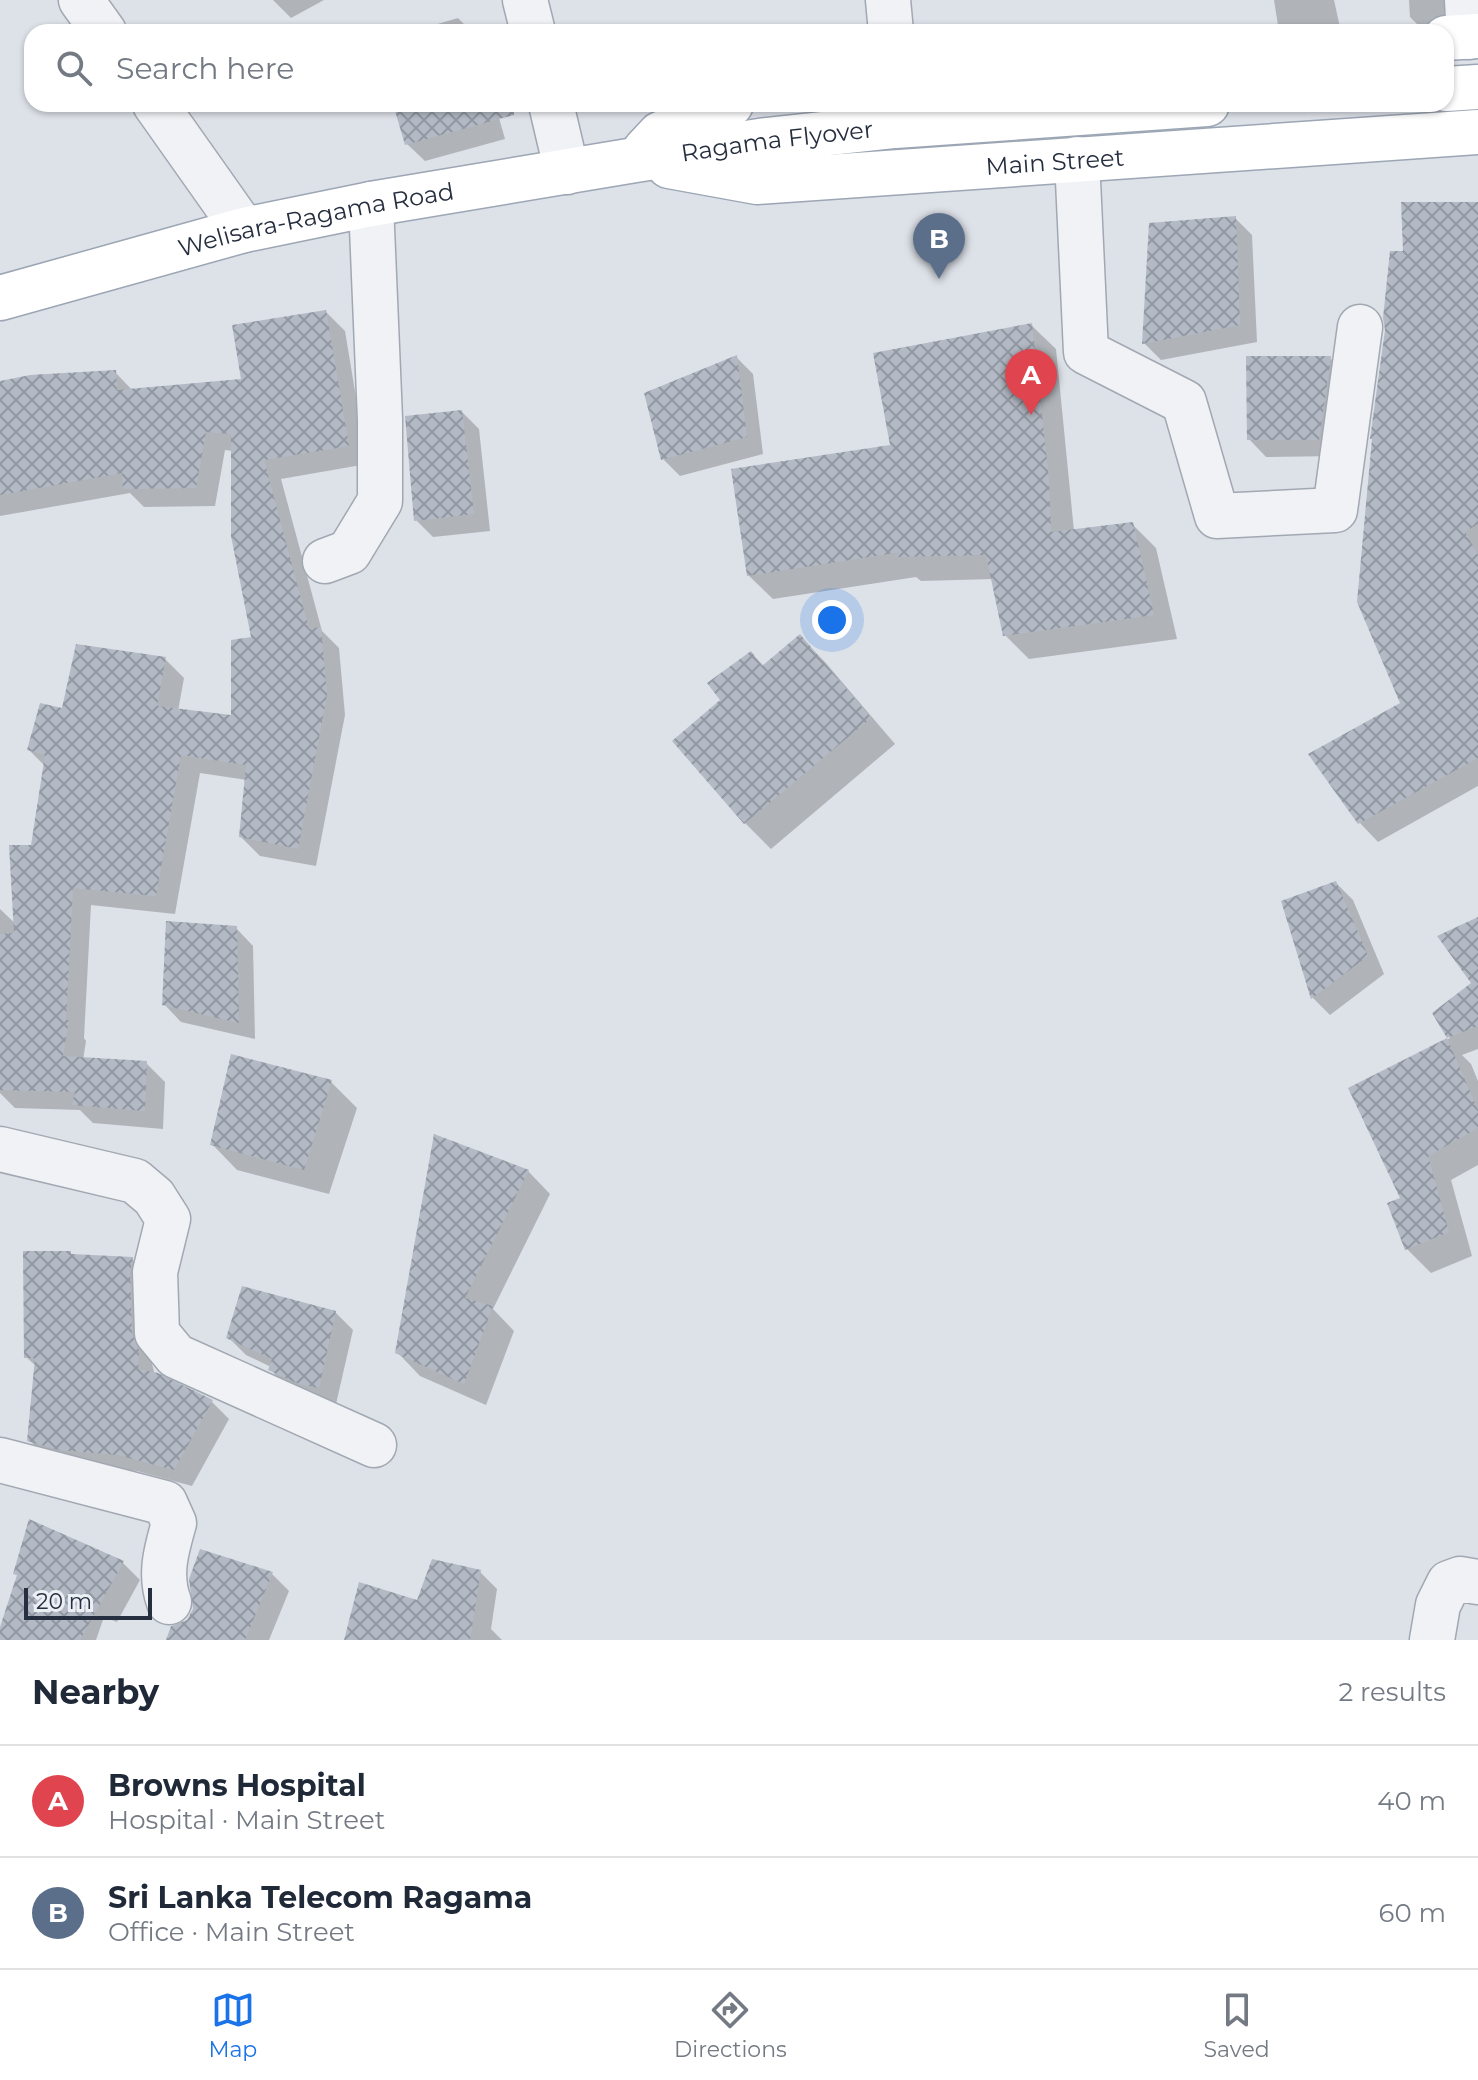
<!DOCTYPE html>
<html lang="en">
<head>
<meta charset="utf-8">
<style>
	body { margin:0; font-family:Montserrat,sans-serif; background:#f6f6f7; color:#1f2937 }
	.scale { position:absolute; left:24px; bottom:20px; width:128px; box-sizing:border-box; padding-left:8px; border:4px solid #262f3f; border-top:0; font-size:22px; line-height:28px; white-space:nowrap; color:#262f3f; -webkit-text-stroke:6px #ecf0f5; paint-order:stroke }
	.you { position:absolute; left:832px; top:620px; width:28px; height:28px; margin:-20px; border:6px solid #fff; border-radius:50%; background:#1a73e8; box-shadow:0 0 0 12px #1a73e833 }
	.badge { display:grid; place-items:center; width:52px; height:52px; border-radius:50%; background:#1a73e8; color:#fff; font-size:26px; font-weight:700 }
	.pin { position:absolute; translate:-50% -66px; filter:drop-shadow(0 2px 4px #0008) }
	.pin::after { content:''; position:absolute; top:42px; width:28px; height:24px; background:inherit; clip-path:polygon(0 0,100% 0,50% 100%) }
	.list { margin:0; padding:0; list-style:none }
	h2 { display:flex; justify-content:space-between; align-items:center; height:104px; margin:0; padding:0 32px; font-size:34px }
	h2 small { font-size:26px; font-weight:400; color:#747a83 }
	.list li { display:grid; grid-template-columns:52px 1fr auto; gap:24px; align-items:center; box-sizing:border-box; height:112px; padding:0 32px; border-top:2px solid #e0e1e3 }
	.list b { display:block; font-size:30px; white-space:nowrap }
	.list p { margin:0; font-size:26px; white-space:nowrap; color:#747a83 }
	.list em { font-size:26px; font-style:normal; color:#747a83 }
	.icon { flex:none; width:44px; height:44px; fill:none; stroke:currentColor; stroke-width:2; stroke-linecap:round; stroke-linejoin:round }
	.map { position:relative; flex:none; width:1478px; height:1640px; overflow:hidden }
	.search { position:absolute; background:#fff; box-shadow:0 2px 6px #0004; left:24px; right:24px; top:24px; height:88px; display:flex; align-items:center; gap:20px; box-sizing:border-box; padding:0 28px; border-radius:24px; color:#747a83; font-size:30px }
	.sheet { height:328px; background:#fff }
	nav { display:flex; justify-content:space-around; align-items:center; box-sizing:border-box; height:112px; border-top:2px solid #e0e1e3; background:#fff; font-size:22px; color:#747a83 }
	nav a { display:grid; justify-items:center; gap:4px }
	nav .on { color:#1a73e8 }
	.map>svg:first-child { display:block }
</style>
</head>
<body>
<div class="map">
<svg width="1478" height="1640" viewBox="0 0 1478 1640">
	<defs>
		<pattern id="building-cross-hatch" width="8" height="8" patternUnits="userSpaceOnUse" patternTransform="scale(2)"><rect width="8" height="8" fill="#b4bac5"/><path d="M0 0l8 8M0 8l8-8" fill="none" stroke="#9298a1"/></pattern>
	</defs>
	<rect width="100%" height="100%" fill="#dde1e8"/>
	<path fill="#0003" d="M 273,0 L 324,0 L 291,18 Z
		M 1274,0 L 1334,0 L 1341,32 L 1279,32 Z
		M 1409,0 L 1467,0 L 1446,32 L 1425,32 L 1410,17 Z
		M 458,18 L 472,32 L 410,32 Z
		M 395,104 L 495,104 L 505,139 L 425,161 L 407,144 Z
		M 1478,204 L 1478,786 L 1378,842 L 1360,823 L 1311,755 L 1403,704 L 1405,253 Z
		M 1235,218 L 1252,235 L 1257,342 L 1161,360 L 1144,343 Z
		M 326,312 L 345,331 L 367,464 L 281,479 L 322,631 L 339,648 L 345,715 L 316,866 L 260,856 L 241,837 L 247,780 L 200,773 L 175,914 L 91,905 L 84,1038 L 86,1041 L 83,1060 L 146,1063 L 165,1082 L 163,1129 L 93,1123 L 80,1110 L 15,1108 L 0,1093 L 0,909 L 21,929 L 45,766 L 29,750 L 64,710 L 165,659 L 184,678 L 178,711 L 233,717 L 253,639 L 233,451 L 225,450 L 215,506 L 144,507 L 130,493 L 0,516 L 0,383 L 115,372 L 133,391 L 244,381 Z
		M 1031,325 L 1056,349 L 1074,531 L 1132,524 L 1156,548 L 1177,639 L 1029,659 L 1005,635 L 993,579 L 921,581 L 916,577 L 773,599 L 748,575 Z
		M 736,357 L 753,374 L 763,454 L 680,476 L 663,459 Z
		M 1330,358 L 1347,375 L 1336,456 L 1266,457 L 1249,439 Z
		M 462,412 L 479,429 L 490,531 L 433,537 L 416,520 Z
		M 800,637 L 825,662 L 895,744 L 771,849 L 745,823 L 675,741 L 723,701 L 751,653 L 764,666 Z
		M 1336,883 L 1353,900 L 1384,974 L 1330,1015 L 1313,998 L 1284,902 Z
		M 1478,919 L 1478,1049 L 1462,1055 L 1471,1064 L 1478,1081 L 1478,1165 L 1451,1180 L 1472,1256 L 1431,1273 L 1407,1249 L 1403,1199 L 1351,1088 L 1450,1038 L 1435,1013 L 1475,982 Z
		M 236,928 L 253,946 L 255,1039 L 181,1022 L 164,1004 Z
		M 331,1082 L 357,1108 L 329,1194 L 237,1170 L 212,1144 Z
		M 528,1171 L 550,1194 L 493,1309 L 514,1331 L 486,1405 L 420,1376 L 398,1353 Z
		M 73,1256 L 132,1259 L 149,1276 L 149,1353 L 155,1375 L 212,1402 L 229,1419 L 192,1486 L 137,1471 L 78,1466 L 47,1458 L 29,1440 L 36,1366 L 26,1357 Z
		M 335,1312 L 353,1330 L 336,1404 L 287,1387 L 270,1369 L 271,1367 L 246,1355 L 228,1337 Z
		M 123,1563 L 140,1580 L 117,1622 L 104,1617 L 96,1640 L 0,1640 L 0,1633 Z
		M 480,1572 L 497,1589 L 491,1629 L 502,1640 L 347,1640 Z
		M 272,1574 L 289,1591 L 269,1640 L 168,1640 L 188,1621 Z"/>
	<path fill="url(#building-cross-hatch)" d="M 393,104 L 513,104 L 514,115 L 405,145 Z
		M 1401,202 L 1478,202 L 1478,524 L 1465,532 L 1478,555 L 1478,758 L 1358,824 L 1308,754 L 1400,703 L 1357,602 L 1372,439 L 1370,439 L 1385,330 L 1383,318 L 1390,251 L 1403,251 Z
		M 1236,216 L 1240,325 L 1142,344 L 1149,223 Z
		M 326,310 L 349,446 L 264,460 L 309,629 L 321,627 L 327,695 L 298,849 L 239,837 L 246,765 L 181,755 L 156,896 L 73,888 L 66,1020 L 69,1020 L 63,1056 L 147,1061 L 145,1111 L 72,1105 L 75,1092 L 0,1090 L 0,934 L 14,933 L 9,845 L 31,845 L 45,755 L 27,750 L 40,703 L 62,708 L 76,644 L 166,657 L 157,706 L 231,715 L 231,640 L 251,637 L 231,536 L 231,434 L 206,432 L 196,488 L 123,489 L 122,473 L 0,495 L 0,381 L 30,375 L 116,370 L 117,390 L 241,379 L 232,325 Z
		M 1032,323 L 1049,480 L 1051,532 L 1133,522 L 1154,615 L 1003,636 L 986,555 L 894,557 L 901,552 L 747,576 L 731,469 L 890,445 L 873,353 Z
		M 737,355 L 747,437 L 661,460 L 644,393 Z
		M 1246,356 L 1331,356 L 1319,440 L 1247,440 Z
		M 462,410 L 474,514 L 414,521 L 405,416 Z
		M 800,634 L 871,718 L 744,824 L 672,741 L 720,700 L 707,683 L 751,651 L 762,666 Z
		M 1336,881 L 1368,956 L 1311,999 L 1281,901 Z
		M 1478,917 L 1478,1026 L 1447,1038 L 1432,1013 L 1471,983 L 1437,936 Z
		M 166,921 L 237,926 L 239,1023 L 162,1005 Z
		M 1447,1038 L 1478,1110 L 1478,1128 L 1428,1156 L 1449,1232 L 1405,1250 L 1387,1203 L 1400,1198 L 1348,1088 Z
		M 231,1054 L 332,1080 L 304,1170 L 210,1145 Z
		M 434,1134 L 529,1170 L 465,1298 L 493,1306 L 464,1384 L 395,1353 Z
		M 23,1251 L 71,1251 L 71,1254 L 133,1257 L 130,1272 L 132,1334 L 139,1350 L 138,1369 L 158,1373 L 213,1400 L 174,1470 L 118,1455 L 59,1450 L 27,1441 L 35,1358 L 24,1358 Z
		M 242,1286 L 336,1311 L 319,1388 L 299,1384 L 268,1370 L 272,1359 L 226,1338 Z
		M 29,1519 L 124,1561 L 80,1640 L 0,1640 L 0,1627 L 17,1575 L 13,1574 Z
		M 200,1549 L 273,1572 L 245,1640 L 166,1640 L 171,1626 L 187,1620 L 193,1609 L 189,1579 Z
		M 432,1559 L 481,1570 L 470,1640 L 344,1640 L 359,1582 L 417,1600 Z"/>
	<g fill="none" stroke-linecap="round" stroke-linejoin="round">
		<g stroke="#a2a8b2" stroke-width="47">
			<path id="minor" d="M 81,0 L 104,32
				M 525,0 L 533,32
				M 888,0 L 891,32
				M 1467,0 L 1469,37
				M 155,104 L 244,230
				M 551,104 L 567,172
				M 1077,159 L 1086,352 L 1184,402 L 1217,516 L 1335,510 L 1360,327
				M 325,561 L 349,552 L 380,501 L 380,419 L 371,204
				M 0,1149 L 135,1181 L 154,1197 L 168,1219 L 155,1272 L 157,1333 L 176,1356 L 374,1445
				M 0,1460 L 165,1503 L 174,1523 C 166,1551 159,1575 169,1602
				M 1432,1640 L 1438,1605 L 1449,1583 L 1460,1579 L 1478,1582"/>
		</g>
		<g stroke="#9ca6b4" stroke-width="47">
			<g id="major">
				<path d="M 1446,38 L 1478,36"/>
				<path d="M 1446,89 L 1478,87"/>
				<path d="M 645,150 L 660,134 L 731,104"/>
				<path id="s1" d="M 669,166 L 757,182 L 1478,132"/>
				<path id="s2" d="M 0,298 L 244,230 L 371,204 L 635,160 L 766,140 L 895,126 L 1207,104"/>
			</g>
		</g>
		<use href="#minor" stroke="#f0f2f6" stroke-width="44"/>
		<use href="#major" stroke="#fff" stroke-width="44"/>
	</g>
	<g text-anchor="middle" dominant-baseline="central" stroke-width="6" stroke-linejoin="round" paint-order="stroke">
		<g font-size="24" fill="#262f3f" stroke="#ecf0f5">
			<text stroke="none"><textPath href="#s2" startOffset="794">Ragama Flyover</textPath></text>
			<text stroke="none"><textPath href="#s1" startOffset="388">Main Street</textPath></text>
			<text stroke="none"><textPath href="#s2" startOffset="326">Welisara-Ragama Road</textPath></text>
		</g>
	</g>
</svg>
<div class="scale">20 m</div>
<div class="you"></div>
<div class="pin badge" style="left:1031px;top:415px;background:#e0444e">A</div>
<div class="pin badge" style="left:939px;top:279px;background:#5c6f8a">B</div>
<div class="search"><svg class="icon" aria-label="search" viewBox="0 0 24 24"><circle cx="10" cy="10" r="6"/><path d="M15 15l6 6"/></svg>Search here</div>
</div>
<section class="sheet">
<h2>Nearby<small>2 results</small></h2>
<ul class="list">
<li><span class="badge" style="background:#e0444e">A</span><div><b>Browns Hospital</b><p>Hospital · Main Street</p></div><em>40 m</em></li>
<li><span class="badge" style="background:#5c6f8a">B</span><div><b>Sri Lanka Telecom Ragama</b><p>Office · Main Street</p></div><em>60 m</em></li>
</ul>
</section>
<nav>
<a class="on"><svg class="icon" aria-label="map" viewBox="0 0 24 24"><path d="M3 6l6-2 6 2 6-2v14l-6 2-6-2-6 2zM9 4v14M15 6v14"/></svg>Map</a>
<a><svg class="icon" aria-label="directions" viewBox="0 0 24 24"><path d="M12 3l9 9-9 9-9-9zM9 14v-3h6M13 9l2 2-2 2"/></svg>Directions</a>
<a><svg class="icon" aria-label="saved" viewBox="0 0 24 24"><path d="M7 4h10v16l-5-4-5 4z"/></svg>Saved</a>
</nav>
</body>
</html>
